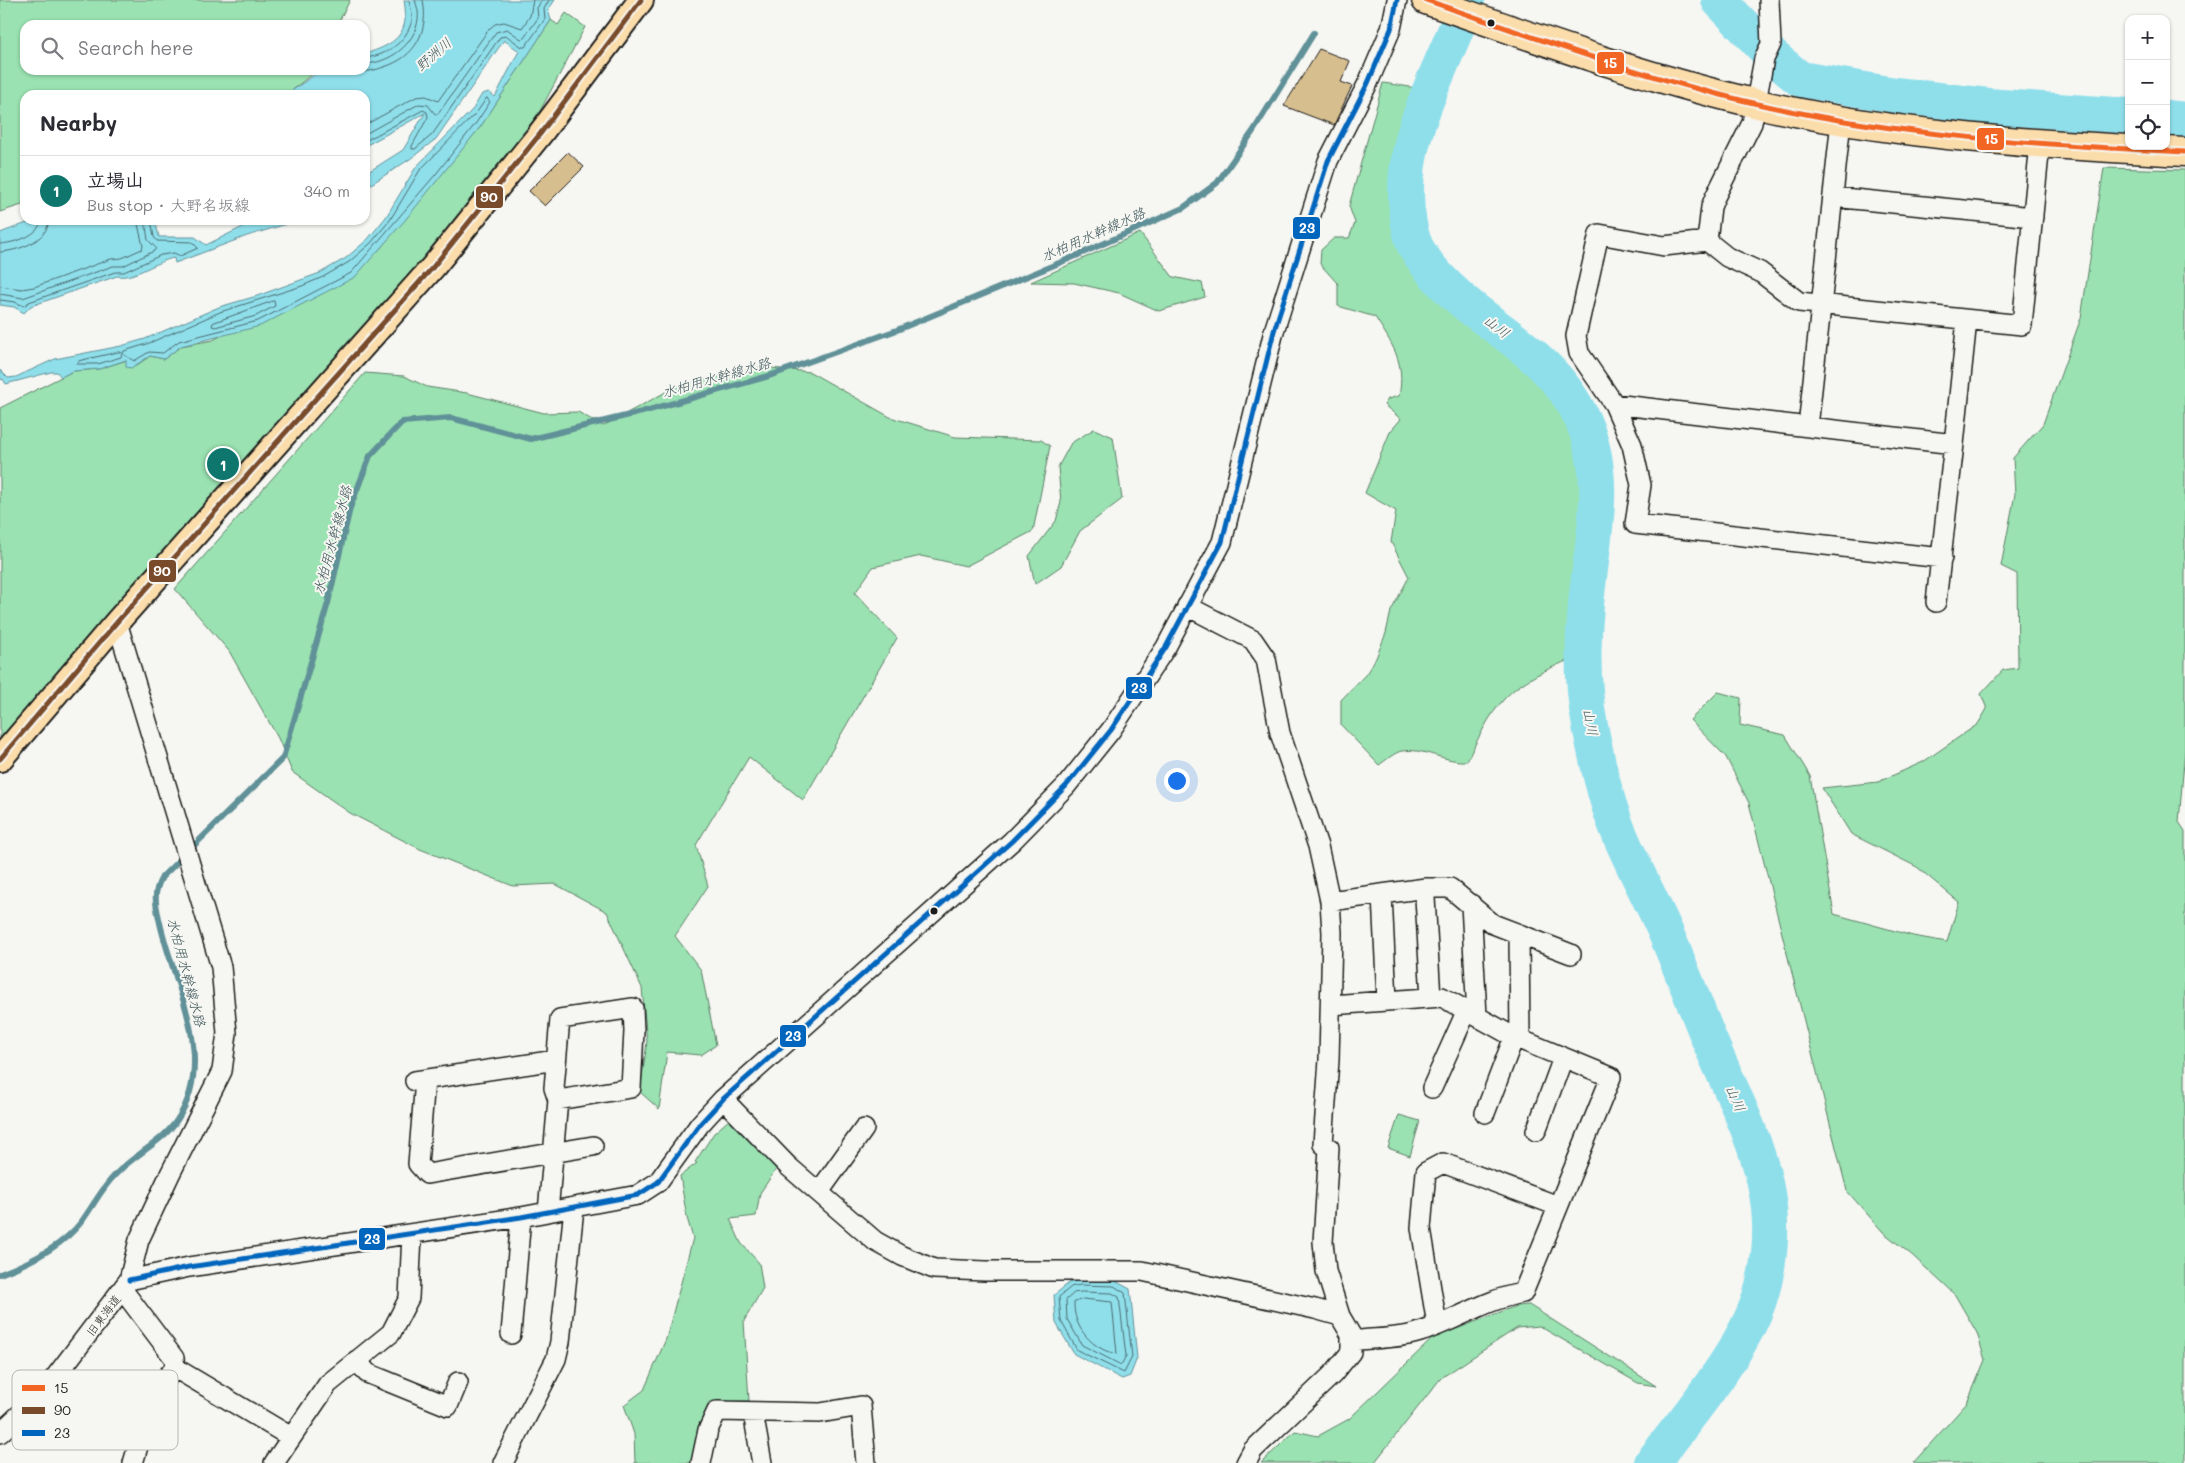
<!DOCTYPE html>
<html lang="en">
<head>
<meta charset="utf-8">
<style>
	body { margin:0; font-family:Mali,"Klee One",sans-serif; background:#f2f2f3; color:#2b2b33 }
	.controls { position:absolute; right:15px; top:15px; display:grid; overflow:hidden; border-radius:10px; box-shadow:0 1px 4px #0004 }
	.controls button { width:45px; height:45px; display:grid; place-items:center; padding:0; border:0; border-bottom:1px solid #e1e1e2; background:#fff; color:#2b2b33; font:25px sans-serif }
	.you { position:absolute; left:1176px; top:780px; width:18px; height:18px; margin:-12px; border:4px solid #fff; border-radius:50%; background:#1a73e8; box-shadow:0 0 0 8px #1a73e833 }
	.badge { display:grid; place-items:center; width:32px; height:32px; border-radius:50%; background:#0f766e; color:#fff; font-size:16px; font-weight:700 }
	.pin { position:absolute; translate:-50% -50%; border:2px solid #fff; box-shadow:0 1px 5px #0006 }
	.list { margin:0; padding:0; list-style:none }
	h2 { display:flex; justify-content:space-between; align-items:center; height:65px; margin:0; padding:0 20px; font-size:21px }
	h2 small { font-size:16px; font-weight:400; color:#7c7c81 }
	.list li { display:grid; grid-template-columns:32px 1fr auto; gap:15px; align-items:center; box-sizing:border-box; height:70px; padding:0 20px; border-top:1px solid #e1e1e2 }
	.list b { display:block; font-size:19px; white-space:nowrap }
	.list p { margin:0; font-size:16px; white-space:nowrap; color:#7c7c81 }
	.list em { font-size:16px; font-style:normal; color:#7c7c81 }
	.icon { flex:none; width:28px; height:28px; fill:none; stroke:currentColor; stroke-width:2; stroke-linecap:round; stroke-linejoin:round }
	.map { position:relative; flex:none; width:2185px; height:1463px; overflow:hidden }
	.search { position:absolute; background:#fff; box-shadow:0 1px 4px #0004; left:20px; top:20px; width:350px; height:55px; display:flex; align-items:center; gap:12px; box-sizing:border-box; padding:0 18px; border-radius:15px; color:#7c7c81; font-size:19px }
	.panel { position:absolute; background:#fff; box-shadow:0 1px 4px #0004; left:20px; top:90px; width:350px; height:135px; border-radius:15px }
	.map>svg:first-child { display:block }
</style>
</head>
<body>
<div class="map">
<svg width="2185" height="1463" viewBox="0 0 2185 1463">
	<rect width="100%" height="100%" fill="#f6f6f2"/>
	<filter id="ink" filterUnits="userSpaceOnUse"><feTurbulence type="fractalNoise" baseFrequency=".02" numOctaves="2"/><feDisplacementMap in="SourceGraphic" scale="10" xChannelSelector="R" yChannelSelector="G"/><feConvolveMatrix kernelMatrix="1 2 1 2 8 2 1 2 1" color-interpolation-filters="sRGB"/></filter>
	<g filter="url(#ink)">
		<path fill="#9ae2b1" stroke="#5b7f66" d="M 0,0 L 350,0 L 337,25 L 25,25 L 25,70 L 317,70 L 286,95 L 25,95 L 25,204 L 0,212 Z
			M 566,13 L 585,27 L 526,137 L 13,740 L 0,747 L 0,408 L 73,371 L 99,369 L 127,360 L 137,365 L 150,356 L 164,359 L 181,346 L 213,340 L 378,251 L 481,126 L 551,20 L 558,25 Z
			M 1383,83 L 1417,88 L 1393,164 L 1400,230 L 1415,262 L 1436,291 L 1455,311 L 1518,353 L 1540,374 L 1578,424 L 1589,453 L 1594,477 L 1592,514 L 1575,607 L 1571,659 C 1548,669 1522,680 1505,698 C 1488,716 1478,739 1467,761 C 1446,763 1423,747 1402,751 C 1395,752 1385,761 1379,765 L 1341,725 L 1341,700 L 1366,674 L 1376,658 L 1386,633 L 1391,611 L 1409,577 L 1391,542 L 1396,511 L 1365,493 L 1390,432 L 1401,419 L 1384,405 L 1388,399 L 1399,396 C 1406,362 1392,344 1375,317 L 1338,306 L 1338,284 L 1320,264 L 1321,250 L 1334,238 L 1349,238 L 1355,223 L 1349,206 Z
			M 2104,168 L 2185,170 L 2185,748 L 2179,822 L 2185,831 L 2185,1463 L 1913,1463 L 1967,1403 L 1985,1360 L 1977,1333 L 1955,1295 L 1913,1256 L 1883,1232 L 1847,1191 L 1749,803 L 1726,757 L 1690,720 L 1718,692 L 1741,698 L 1740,725 L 1785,735 L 1810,776 L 1834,914 L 1913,936 L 1947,942 L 1959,902 L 1917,867 L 1851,834 L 1822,788 L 1878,782 L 1923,762 L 1978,724 L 1987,709 L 1981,694 L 2003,670 L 2018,668 L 2017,574 L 2001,566 L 2015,494 L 2013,458 L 2043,424 L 2081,318 Z
			M 1140,233 L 1173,277 L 1202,283 L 1205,297 L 1159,311 L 1119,293 L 1074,283 L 1031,282 Z
			M 761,367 L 810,372 L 890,417 L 955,437 L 1041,440 L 1050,446 L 1033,531 L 966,566 L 921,556 L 873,567 L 855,593 L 897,638 L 803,800 L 749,757 L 696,845 L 708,886 L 675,936 L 701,970 L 716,1045 L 701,1055 L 667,1052 L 659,1109 L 640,1092 L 647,1042 L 642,988 L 607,912 L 555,884 L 513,886 L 420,849 L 350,813 L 292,772 L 278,738 L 229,651 L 175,589 L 365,373 L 404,376 L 427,387 L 467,393 L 544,413 L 578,412 L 603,426 L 677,386 Z
			M 1094,429 L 1113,437 L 1122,499 L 1080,531 L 1061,566 L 1035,584 L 1029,556 L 1056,521 L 1061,502 L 1058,467 L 1071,443 Z
			M 1399,1115 L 1420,1121 L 1410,1156 L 1388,1148 Z
			M 730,1119 L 777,1168 L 760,1193 L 756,1216 L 730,1219 L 741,1243 L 759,1263 L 763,1288 L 744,1321 L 749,1401 L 709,1402 L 693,1463 L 635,1463 L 634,1434 L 624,1405 L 644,1390 L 666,1339 L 693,1238 L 687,1218 L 680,1176 L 697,1163 L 695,1162 L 714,1133 Z
			M 1529,1305 L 1656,1386 L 1638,1383 L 1539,1326 L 1517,1328 L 1441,1378 L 1374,1463 L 1261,1463 L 1295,1431 L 1318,1436 L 1349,1419 L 1433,1338 L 1516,1306 Z"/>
		<path fill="#8fdfeb" stroke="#619198" d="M 404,0 L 555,0 L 548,10 L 551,20 L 481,126 L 406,219 L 355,277 L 260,326 L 181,346 L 164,359 L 150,356 L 131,368 L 126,367 L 126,360 L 99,369 L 73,371 L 61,377 L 57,372 L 51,372 L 6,384 L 3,379 L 0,380 L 0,370 L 8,378 L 16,377 L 55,359 L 121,346 L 145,339 L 219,307 L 257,296 L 320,273 L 346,258 L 368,239 L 386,217 L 416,167 L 473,109 L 482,94 L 489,92 L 495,97 L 519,51 L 504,40 L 436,139 L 410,159 L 365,188 L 365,174 L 403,150 L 425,113 L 365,146 L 365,95 L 286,95 L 321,70 L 365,70 L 365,54 C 396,44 410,34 404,0 Z
			M 35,220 L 155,220 L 159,237 L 195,237 L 206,245 L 257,220 L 300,220 L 247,236 L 175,263 L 174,258 C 156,261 135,279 117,276 L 31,306 L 24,313 L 14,307 L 0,305 L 0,233 Z
			M 1081,1280 L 1115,1281 L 1130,1289 L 1137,1358 L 1130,1376 L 1122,1379 L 1074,1354 L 1056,1323 L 1054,1295 L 1069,1283 Z"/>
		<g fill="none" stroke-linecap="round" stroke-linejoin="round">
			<path stroke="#4a6a6f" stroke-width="1" d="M 365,58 C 386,56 407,42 412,20 C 413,14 410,6 409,0
				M 365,64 C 389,63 415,45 418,19 C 419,13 417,6 415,0
				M 358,70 C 367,73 375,70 384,67 C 416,57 429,31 423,0
				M 487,98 L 490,102 L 476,123 L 436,174 L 351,273 L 258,321 L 179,341 L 163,353 L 149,352 L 134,361 L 123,354 L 124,351 L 147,344 L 220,312 L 302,286 L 323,277 L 349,262 L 371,243 L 390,220 L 420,170 L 477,112 Z
				M 365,125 L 416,97 L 426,96 L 438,101 L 489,29 L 495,24 L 504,22 L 522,28 L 530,16 L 533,0
				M 365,134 L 419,104 L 428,105 L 435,114 L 438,114 L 496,32 L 507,29 L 521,39 L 524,38 L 538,18 L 537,8 L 542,0
				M 365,141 L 423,110 L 427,112 L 428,117 L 412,146 L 412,149 L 415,149 L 432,135 L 500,37 L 507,36 L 522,47 L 525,47 L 545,19 L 544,9 L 549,0
				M 0,244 C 14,243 40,236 41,220
				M 0,252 C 18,251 48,241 49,220
				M 0,286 L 22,289 L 34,287 L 111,259 L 122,258 L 142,249 L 143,246 L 137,220
				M 0,294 L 23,298 L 113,266 L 123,266 L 154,251 L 156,248 L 148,240 L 145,220
				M 0,300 L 15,302 L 24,306 L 29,302 L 115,272 L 124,272 L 161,255 L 174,253 L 180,256 L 198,248 L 192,242 L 157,241 L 154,237 L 151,220
				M 274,301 L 275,306 L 256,316 L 215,327 L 212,326 L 213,323 Z
				M 119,352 L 122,353 L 121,357 L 98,364 L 77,364 L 79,361 Z
				M 1081,1285 L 1114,1286 L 1125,1293 L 1132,1357 L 1124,1373 L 1077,1350 L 1061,1321 L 1059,1297 L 1071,1287 Z
				M 1082,1292 L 1112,1293 L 1119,1297 L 1126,1356 L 1121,1365 L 1082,1345 L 1067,1319 L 1066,1300 L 1074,1293 Z
				M 1083,1299 L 1112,1302 L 1117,1354 C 1093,1350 1073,1328 1074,1303 Z"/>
			<path stroke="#619198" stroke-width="6" d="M 0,1274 C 29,1263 63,1246 82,1221 C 93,1206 102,1188 115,1175 C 134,1154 161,1144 177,1120 C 218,1059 174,986 160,923 C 156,905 152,894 162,877 L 283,758 L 328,603 L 350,508 L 370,456 L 402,422 L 451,418 L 531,439 L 642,412 L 769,376 L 897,330 L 1076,256 L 1183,208 L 1217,183 L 1254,130 L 1314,33"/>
			<path stroke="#8fdfeb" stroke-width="36" d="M 1467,0 C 1442,74 1393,143 1409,224 C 1411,235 1413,245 1420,254 C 1437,281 1464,303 1490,322 C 1527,349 1564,377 1583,421 C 1610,482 1591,542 1586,605 C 1582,646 1582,686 1590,726 C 1597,760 1604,795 1617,828 C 1631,863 1650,897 1665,931 C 1680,966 1694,1002 1708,1037 C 1746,1127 1792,1198 1759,1300 C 1742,1352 1686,1419 1652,1463
				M 1719,0 L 1773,57 L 1800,79 L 1895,95 L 1988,106 L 2129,116
				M 2166,118 L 2185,120"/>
		</g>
		<path fill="#d7be8e" stroke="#1c1c1c" d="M 1319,49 L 1350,61 L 1341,82 L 1352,86 L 1334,125 L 1284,106 Z
			M 568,152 L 584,167 L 545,206 L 529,191 Z"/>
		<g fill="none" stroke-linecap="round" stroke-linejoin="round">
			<g stroke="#1c1c1c" stroke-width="22">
				<path id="minor" d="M 1769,0 L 1771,44 L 1764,59 L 1752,123 L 1715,197 L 1711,207 L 1707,241 L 1727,257 L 1760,272 L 1799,302 L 2022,325 L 2040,144
					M 1833,197 L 2033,217
					M 1707,241 L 1664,246 L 1599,234 L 1576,336 L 1579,353 L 1614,404 L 1632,445 L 1641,485 L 1635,524 L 1942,558
					M 1614,404 L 1954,444 L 1967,320
					M 1808,427 L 1841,121
					M 1936,602 L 1954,444
					M 1187,606 L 1253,640 L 1266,659 L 1280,733 L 1318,846 L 1330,901 L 1332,933 L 1329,1060 L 1323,1144 L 1329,1148 L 1323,1242 L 1326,1271 L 1340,1316 L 1351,1335 L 1351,1352 L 1333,1374 L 1253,1450 L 1246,1463
					M 1426,888 L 1425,898 L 1431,998
					M 1382,895 L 1387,1001
					M 1330,901 L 1426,888 L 1450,888 L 1493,924 L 1571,954
					M 1471,904 L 1477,1016
					M 1519,934 L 1520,1040
					M 1331,1005 L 1442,997 L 1514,1037 L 1611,1077 L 1523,1293 C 1485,1299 1454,1322 1417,1333 C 1397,1339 1373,1338 1351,1341
					M 425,1080 L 418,1164 L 427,1174 L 593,1146
					M 415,1081 L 556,1060
					M 1432,1088 L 1467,1010
					M 723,1099 L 788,1166 L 875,1241 L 902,1256 L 934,1269 L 986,1271 L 1142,1271 L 1315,1309 L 1340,1316
					M 1485,1113 L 1514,1037
					M 1536,1131 L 1563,1058
					M 819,1192 L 864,1129
					M 548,1212 L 558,1100 L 554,1088 L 560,1019 L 633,1008 L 634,1031 L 631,1088 L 558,1100
					M 129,1280 L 189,1267 L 521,1217 L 638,1195 L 658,1182 L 700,1124 L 723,1099 L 1012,841 L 1066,786 L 1111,730 L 1166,647 L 1222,542 L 1274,331 L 1328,161 L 1368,83 L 1391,29 L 1397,0
					M 122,1289 L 174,1358 L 175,1368 L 291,1437
					M 1437,1325 L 1421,1228 L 1426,1172 L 1443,1163 L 1558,1206
					M 511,1334 L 521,1217
					M 357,1360 L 367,1373 L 448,1406 L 458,1382
					M 753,1413 L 762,1463
					M 0,1433 L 44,1392 L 129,1280 L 139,1240 L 170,1174 L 222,1071 L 227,1033 L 221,967 L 117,622
					M 133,1463 C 142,1434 153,1389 175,1368
					M 274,1463 L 328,1384 L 391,1333 L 409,1298 L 412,1234
					M 503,1463 L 556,1359 L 560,1342 L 574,1208
					M 701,1463 L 708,1430 L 717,1411 L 820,1413 L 861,1406 L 866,1463"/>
			</g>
			<g stroke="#1c1c1c" stroke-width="28">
				<path id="major" d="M 0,759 L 117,622 L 433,267 L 540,134 L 641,0"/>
			</g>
			<g stroke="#1c1c1c" stroke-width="31">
				<path id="highway" d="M 1426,0 C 1535,38 1645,78 1758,104 C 1898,136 2041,145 2185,152"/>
			</g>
			<use href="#minor" stroke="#f6f6f2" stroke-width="19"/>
			<use href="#major" stroke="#fbddab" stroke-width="24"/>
			<use href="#highway" stroke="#fbddab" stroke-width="28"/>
			<g stroke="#f6f6f2" stroke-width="9">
				<path id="bus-1" d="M 1426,0 C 1535,38 1645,78 1758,104 C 1898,136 2041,145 2185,152"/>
			</g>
			<g stroke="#f6f6f2" stroke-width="9">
				<path id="bus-2" d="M 0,759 L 117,622 L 433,267 L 540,134 L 641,0"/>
			</g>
			<g stroke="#f6f6f2" stroke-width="9">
				<path id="bus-3" d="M 129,1280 L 189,1267 L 521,1217 L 638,1195 L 658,1182 L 700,1124 L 723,1099 L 1012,841 L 1066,786 L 1111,730 L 1166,647 L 1222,542 L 1274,331 L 1328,161 L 1368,83 L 1391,29 L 1397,0"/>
			</g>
			<use href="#bus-1" stroke="#f26522" stroke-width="5"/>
			<use href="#bus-2" stroke="#7a4b2a" stroke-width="5"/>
			<use href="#bus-3" stroke="#0065bd" stroke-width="5"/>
		</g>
	</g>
	<g fill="#1c1c1c" stroke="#f6f6f2" stroke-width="2">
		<circle cx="1491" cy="23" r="4.5"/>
		<circle cx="934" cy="911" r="4.5"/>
	</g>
	<g text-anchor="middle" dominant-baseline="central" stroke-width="4" stroke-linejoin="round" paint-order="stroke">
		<g font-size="12" fill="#1c1c1c" stroke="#f6f6f2">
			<text transform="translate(103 1315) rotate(-53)">旧東海道</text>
		</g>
		<g font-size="14" font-style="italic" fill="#3e565a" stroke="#f6f6f2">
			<text transform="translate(433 54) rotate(-41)">野洲川</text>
			<text transform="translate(1093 234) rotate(-24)">水柏用水幹線水路</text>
			<text transform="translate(1497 326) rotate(37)">山川</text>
			<text transform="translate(716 377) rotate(-16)">水柏用水幹線水路</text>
			<text transform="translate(332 540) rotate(-75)">水柏用水幹線水路</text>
			<text transform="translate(1591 722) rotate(79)">山川</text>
			<text transform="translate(187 972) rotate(75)">水柏用水幹線水路</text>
			<text transform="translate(1736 1098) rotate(66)">山川</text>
		</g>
	</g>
	<rect x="12" y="1370" width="166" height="80" rx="8" fill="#f6f6f2" stroke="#b5b5b2" stroke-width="1"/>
	<rect x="22" y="1385" width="23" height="6" fill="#f26522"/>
	<rect x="22" y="1407" width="23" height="7" fill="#7a4b2a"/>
	<rect x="22" y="1430" width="23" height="6" fill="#0065bd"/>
	<g font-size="14" fill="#1c1c1c">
		<text x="54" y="1393">15</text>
		<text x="54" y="1415">90</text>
		<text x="54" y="1438">23</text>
	</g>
	<g stroke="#f6f6f2" stroke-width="2">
		<rect x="1596" y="51" width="29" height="24" rx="5" fill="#f26522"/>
		<rect x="1976" y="127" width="29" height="24" rx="5" fill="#f26522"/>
		<rect x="475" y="185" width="29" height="24" rx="5" fill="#7a4b2a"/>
		<rect x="1292" y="216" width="29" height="24" rx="5" fill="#0065bd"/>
		<rect x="148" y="559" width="29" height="24" rx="5" fill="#7a4b2a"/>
		<rect x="1125" y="676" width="28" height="24" rx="5" fill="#0065bd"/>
		<rect x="779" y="1024" width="28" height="24" rx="5" fill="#0065bd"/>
		<rect x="358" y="1227" width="28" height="24" rx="5" fill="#0065bd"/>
	</g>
	<g font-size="14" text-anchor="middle" font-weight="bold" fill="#fff">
		<text x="1610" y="68">15</text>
		<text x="1991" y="144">15</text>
		<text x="489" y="202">90</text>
		<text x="1307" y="233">23</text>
		<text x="162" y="576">90</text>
		<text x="1139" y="693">23</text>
		<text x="793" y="1041">23</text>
		<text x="372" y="1244">23</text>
	</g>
</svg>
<div class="controls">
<button>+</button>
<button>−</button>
<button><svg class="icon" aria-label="locate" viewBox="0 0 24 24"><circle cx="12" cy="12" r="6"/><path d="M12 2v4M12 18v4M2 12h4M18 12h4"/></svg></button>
</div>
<div class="you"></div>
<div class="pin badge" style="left:223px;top:464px">1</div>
<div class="search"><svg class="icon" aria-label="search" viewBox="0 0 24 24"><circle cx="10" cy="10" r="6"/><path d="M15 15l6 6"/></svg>Search here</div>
<section class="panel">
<h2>Nearby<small></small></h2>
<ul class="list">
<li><span class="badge">1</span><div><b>立場山</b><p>Bus stop · 大野名坂線</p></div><em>340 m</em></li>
</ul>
</section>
</div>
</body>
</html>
